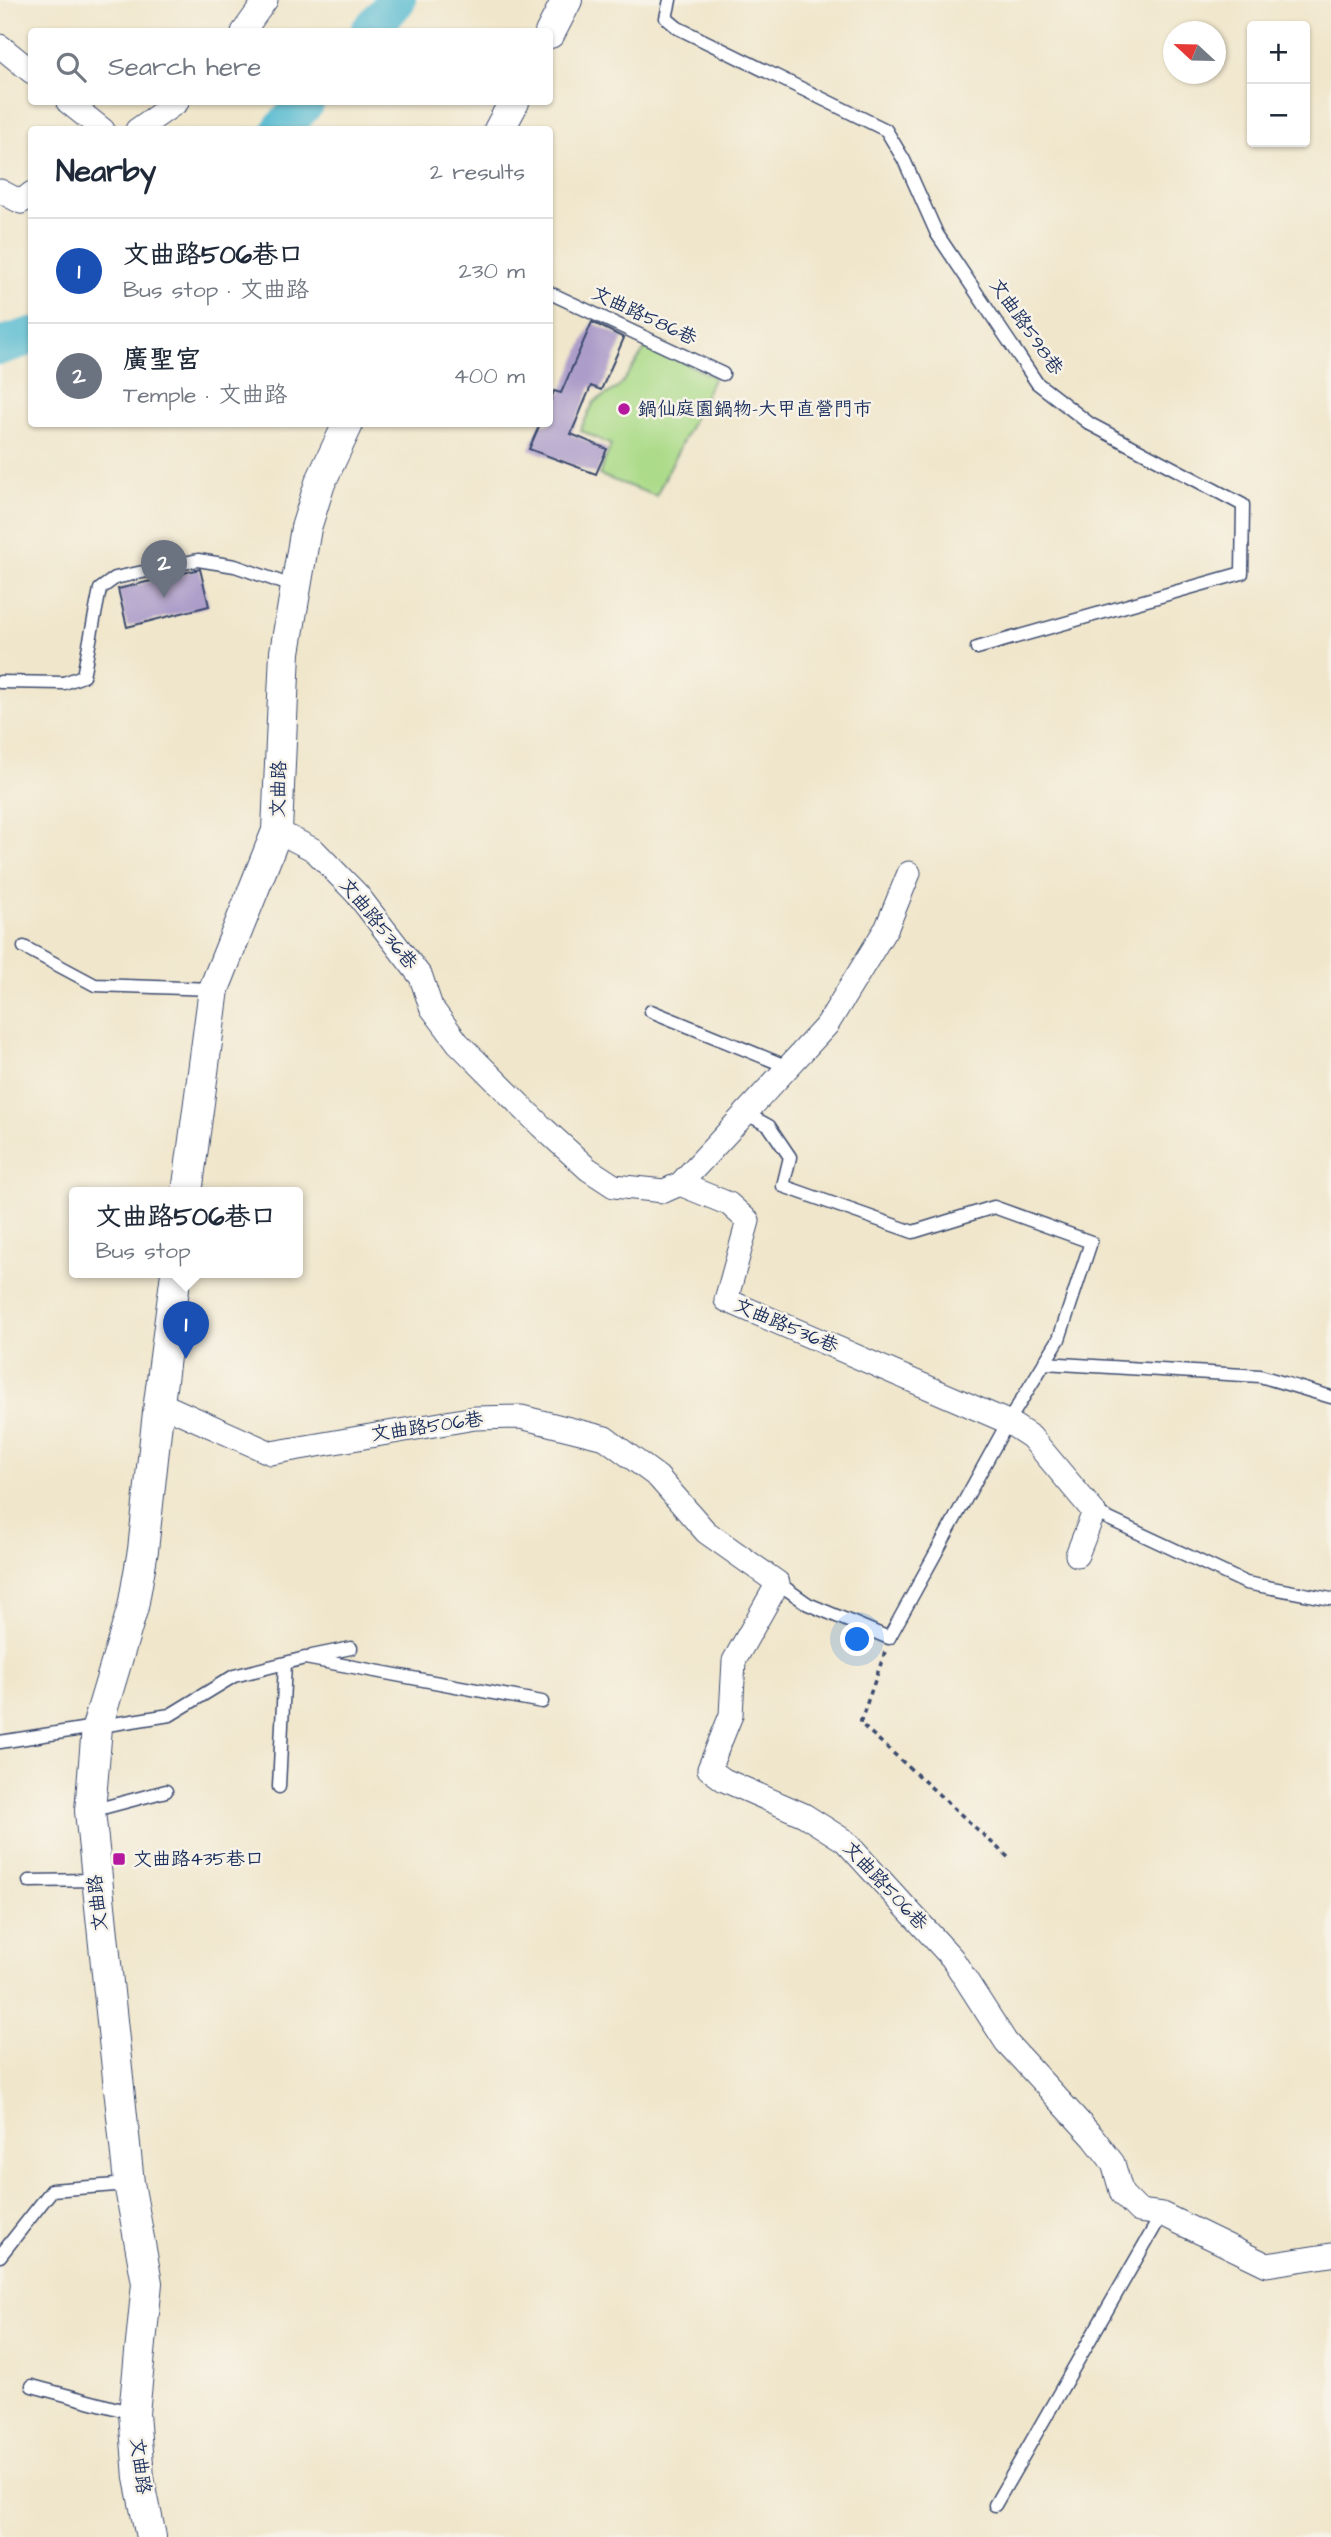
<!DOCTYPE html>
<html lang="en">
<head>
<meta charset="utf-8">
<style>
	body { margin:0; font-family:"Architects Daughter","LXGW WenKai TC",sans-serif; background:#f2f2f3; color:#1f2937 }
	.controls { position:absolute; right:21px; top:21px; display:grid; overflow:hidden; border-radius:7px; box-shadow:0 2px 5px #0004 }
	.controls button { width:63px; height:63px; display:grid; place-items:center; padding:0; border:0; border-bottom:2px solid #e0e1e3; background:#fff; color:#1f2937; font:35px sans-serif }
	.compass { position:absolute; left:1163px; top:21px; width:63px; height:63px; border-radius:50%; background:#fff; box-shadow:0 2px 5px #0004; rotate:292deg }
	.you { position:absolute; left:858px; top:1640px; width:24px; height:24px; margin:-18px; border:5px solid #fff; border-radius:50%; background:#1a73e8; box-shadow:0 0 0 10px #1a73e833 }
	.badge { display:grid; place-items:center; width:46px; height:46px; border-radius:50%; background:#d93025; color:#fff; font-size:23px; font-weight:700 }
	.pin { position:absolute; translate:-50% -58px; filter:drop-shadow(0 2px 4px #0008) }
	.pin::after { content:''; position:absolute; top:37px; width:24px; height:21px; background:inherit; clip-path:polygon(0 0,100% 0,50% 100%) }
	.popup { position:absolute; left:69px; top:1187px; width:234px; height:91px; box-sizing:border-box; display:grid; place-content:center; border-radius:7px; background:#fff; filter:drop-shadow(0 2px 5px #0005); font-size:23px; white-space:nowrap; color:#747a83 }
	.popup b { font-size:26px; color:#1f2937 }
	.popup::after { content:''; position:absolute; left:50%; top:100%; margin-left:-14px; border:14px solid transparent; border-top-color:#fff }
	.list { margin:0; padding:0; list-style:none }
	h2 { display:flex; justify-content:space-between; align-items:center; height:91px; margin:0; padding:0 28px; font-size:30px }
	h2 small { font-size:23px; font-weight:400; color:#747a83 }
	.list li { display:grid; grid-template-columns:46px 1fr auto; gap:21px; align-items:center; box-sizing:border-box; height:105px; padding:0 28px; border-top:2px solid #e0e1e3 }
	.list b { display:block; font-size:26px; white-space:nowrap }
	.list p { margin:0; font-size:23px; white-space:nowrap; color:#747a83 }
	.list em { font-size:23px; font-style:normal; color:#747a83 }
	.icon { flex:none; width:38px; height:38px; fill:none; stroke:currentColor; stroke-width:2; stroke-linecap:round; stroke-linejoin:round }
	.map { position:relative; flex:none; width:1331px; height:2537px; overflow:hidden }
	.search { position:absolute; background:#fff; box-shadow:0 2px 5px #0004; left:28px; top:28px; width:525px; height:77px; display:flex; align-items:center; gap:18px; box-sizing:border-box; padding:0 24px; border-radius:7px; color:#747a83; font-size:26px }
	.panel { position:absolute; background:#fff; box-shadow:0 2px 5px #0004; left:28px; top:126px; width:525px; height:301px; border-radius:7px }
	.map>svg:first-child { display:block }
</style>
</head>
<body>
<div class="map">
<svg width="1331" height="2537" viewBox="0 0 1331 2537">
	<rect width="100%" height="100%" fill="#f7f3e8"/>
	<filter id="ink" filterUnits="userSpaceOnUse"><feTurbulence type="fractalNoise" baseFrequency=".0143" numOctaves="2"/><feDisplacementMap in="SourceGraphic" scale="14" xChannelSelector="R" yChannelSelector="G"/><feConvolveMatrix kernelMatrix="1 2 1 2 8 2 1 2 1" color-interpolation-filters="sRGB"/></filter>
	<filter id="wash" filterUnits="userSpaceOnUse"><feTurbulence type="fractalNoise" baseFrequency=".00686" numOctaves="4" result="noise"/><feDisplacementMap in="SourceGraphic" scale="28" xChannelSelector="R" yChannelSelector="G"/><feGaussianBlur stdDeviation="1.57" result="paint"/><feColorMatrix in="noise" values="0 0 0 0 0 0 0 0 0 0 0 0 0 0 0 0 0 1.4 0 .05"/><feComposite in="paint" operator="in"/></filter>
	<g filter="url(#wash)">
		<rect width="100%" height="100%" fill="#f0e6cb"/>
		<path fill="#acdb89" stroke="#648574" stroke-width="2" d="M 648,345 L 714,377 L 656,496 L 599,475 L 611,445 L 580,430 L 594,402 L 619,387 Z"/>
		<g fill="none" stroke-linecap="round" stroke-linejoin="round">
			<path stroke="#52b9d0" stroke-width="38" d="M 369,32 L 397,0
				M 281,130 L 306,102
				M 0,346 L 32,336"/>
		</g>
		<g id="blocks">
			<path fill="#ac9cc9" d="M 592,322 L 624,338 L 601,390 L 591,386 L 571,434 L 607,449 L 596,474 L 529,449 L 540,424 L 550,424 L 550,402 L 554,391 L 561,393 Z
				M 200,569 L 209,606 L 127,627 L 118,589 Z"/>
		</g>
	</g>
	<g filter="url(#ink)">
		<use href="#blocks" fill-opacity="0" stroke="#3b4a6e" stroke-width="2"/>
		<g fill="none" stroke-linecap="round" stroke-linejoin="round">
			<g stroke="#3b4a6e" stroke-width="15">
				<path id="service" d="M 670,0 L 666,18 L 678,28 L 886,130 L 904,160 L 937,234 L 1037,383 L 1090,424 L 1243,505 L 1242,573 L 977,648
					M 550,293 L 723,374
					M 0,682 L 64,683 L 83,676 L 100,589 L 115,578 L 198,560 L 235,566 L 295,587
					M 24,947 L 95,985 L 213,989
					M 651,1011 L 788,1067
					M 745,1113 L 769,1126 L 790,1157 L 783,1186 L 913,1232 L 994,1207 L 1091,1242 L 1059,1339 L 1008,1422 L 889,1638 L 808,1604 L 778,1583
					M 1044,1363 L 1260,1376 L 1331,1397
					M 1094,1512 L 1246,1583 L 1331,1599
					M 312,1656 L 351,1648
					M 0,1742 L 170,1715 L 234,1676 L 305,1658 L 542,1702
					M 279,1787 L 285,1663
					M 91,1811 L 166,1791
					M 29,1881 L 96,1880
					M 0,2256 L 52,2190 L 128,2184
					M 32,2386 L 133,2413
					M 995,2505 L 1162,2214"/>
			</g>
			<g stroke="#3b4a6e" stroke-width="25">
				<path id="minor" d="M 243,32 L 266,0
					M 0,46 L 32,72
					M 68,102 L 103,130
					M 137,130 L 177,102
					M 0,191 L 21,202 L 32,193
					M 277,831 L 314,850 L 357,894 L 421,977 L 431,1007 L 458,1043 L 541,1126 L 588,1169 L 614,1186 L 664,1191 L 680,1184 L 729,1204 L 748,1221 L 726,1300 L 1008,1422 L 1031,1437 L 1094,1512 L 1077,1555
					M 680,1184 L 827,1025 L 887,927 L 909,873
					M 159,1403 L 271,1453 L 475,1418 L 521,1417 L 605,1438 L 658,1477 L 706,1532 L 778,1583 L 734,1661 L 731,1715 L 709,1769 L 724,1780 L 804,1815 L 845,1841 L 952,1958 L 1006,2042 L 1093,2137 L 1113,2163 L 1122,2194 L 1139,2211 L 1162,2214 L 1267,2265 L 1331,2255"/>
			</g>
			<g stroke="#3b4a6e" stroke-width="32">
				<path id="tertiary" d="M 550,33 L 567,0
					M 499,130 L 514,102
					M 187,1193 L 214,989 L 277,831 L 285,652 L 306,528 L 320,483 L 348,424
					M 151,2537 L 139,2478 L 134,2413 L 147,2283 L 129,2183 L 90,1811 L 97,1727 L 133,1607 L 143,1550 L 159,1403 L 176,1273"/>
			</g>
			<path stroke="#3b4a6e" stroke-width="3.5" stroke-dasharray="5 5" stroke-linecap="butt" d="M 885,1652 L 860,1723 L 1010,1859"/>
			<use href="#service" stroke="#fff" stroke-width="12"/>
			<use href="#minor" stroke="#fff" stroke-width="23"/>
			<use href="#tertiary" stroke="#fff" stroke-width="30"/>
		</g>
	</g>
	<g fill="#b5179e" stroke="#f7f3e8" stroke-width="2.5">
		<circle cx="624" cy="409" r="7"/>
		<rect x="112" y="1852" width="14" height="14" rx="3.5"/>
	</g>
	<g text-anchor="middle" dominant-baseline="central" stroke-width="5" stroke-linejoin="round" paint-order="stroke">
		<g font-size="19" fill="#1b2f5e" stroke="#f7f3e8">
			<text transform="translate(644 316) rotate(25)">文曲路586巷</text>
			<text transform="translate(1026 327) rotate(55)">文曲路598巷</text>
			<text transform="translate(279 789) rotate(-88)">文曲路</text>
			<text transform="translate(378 924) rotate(51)">文曲路536巷</text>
			<text transform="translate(786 1326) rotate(23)">文曲路536巷</text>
			<text transform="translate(427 1427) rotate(-8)">文曲路506巷</text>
			<text transform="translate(885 1886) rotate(47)">文曲路506巷</text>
			<text transform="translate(98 1903) rotate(-96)">文曲路</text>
			<text transform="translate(140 2466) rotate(83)">文曲路</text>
		</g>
		<g font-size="19" fill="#1b2f5e" stroke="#f7f3e8" text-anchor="start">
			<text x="638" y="409">鍋仙庭園鍋物-大甲直營門市</text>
			<text x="133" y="1859">文曲路435巷口</text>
		</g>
	</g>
</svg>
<div class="controls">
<button>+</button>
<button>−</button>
</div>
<svg class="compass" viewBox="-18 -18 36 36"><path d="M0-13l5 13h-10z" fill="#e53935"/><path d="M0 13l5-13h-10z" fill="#747a83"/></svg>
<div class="you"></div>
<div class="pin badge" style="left:186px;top:1359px;background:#1a4fb4">1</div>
<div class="popup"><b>文曲路506巷口</b>Bus stop</div>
<div class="pin badge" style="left:164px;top:598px;background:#6b7280">2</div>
<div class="search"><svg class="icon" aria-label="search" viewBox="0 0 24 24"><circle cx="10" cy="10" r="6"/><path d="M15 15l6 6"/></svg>Search here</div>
<section class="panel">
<h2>Nearby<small>2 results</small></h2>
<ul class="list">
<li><span class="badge" style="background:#1a4fb4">1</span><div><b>文曲路506巷口</b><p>Bus stop · 文曲路</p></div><em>230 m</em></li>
<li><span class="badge" style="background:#6b7280">2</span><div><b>廣聖宮</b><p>Temple · 文曲路</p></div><em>400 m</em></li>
</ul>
</section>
</div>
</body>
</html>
